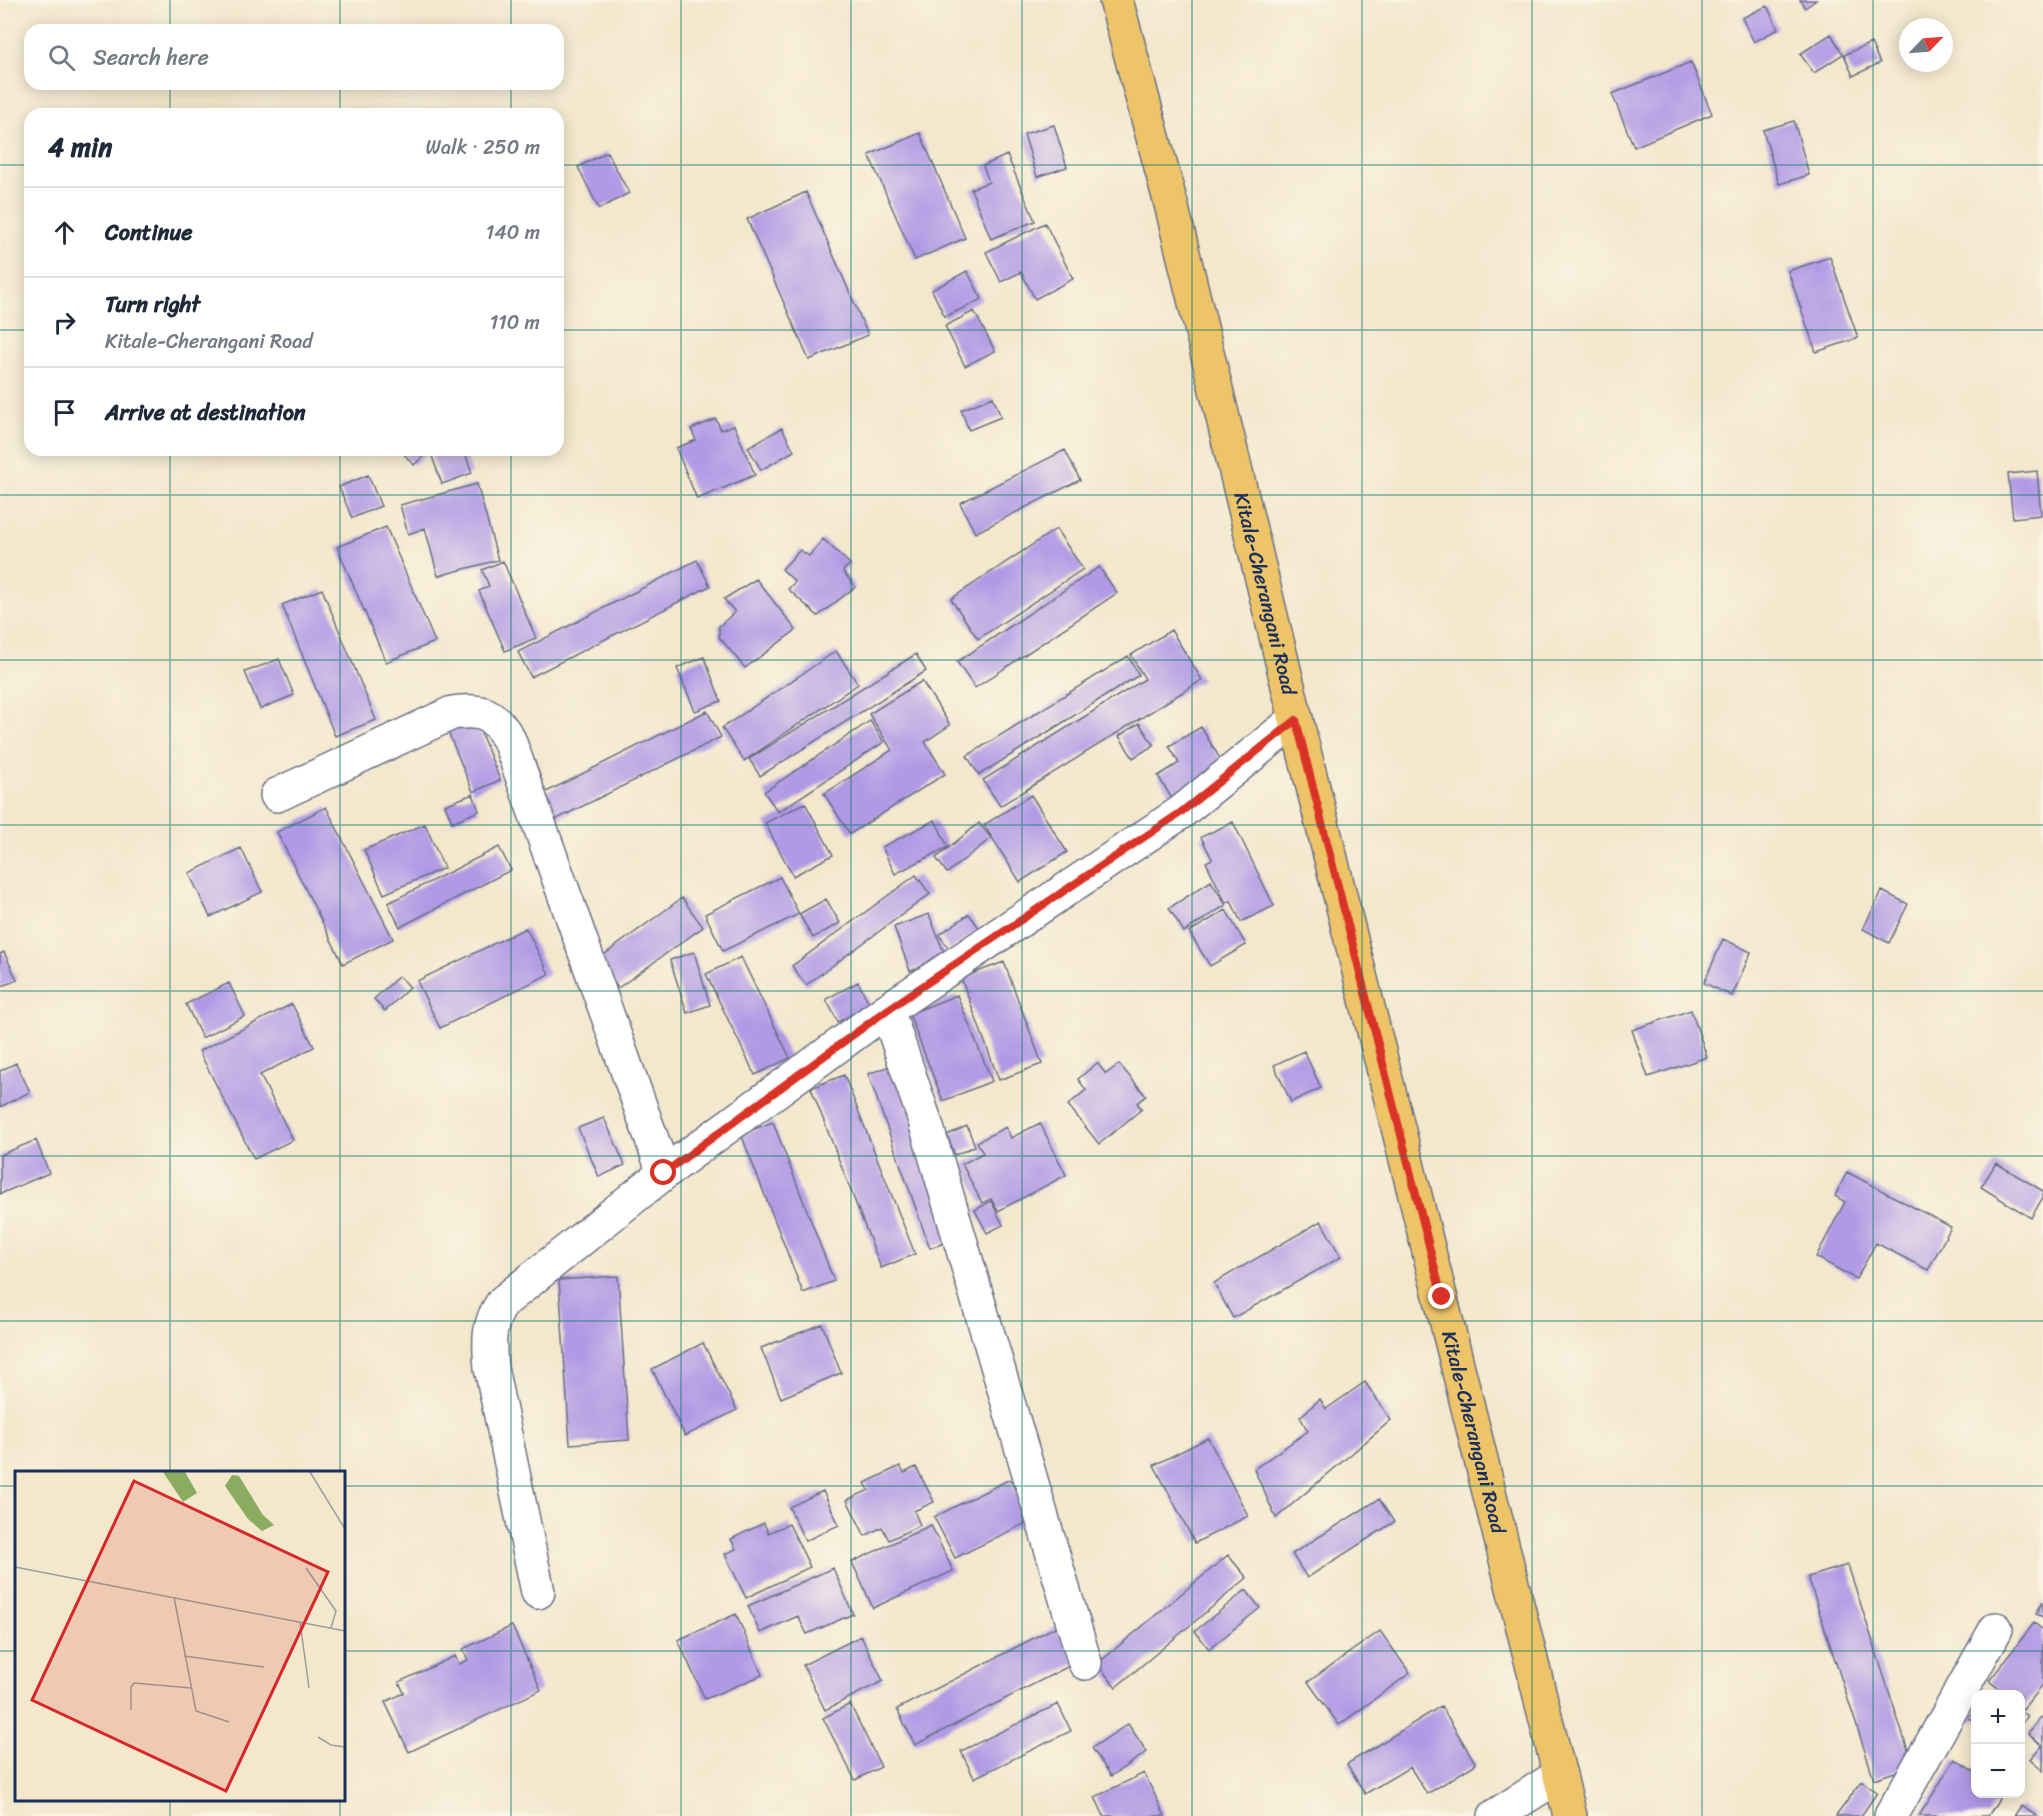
<!DOCTYPE html>
<html lang="en">
<head>
<meta charset="utf-8">
<style>
	body { margin:0; font-family:Sriracha,sans-serif; background:#f2f2f3; color:#1f2937 }
	.controls { position:absolute; right:18px; bottom:18px; display:grid; overflow:hidden; border-radius:12px; box-shadow:0 3px 15px #0003 }
	.controls button { width:54px; height:54px; display:grid; place-items:center; padding:0; border:0; border-bottom:2px solid #e0e1e3; background:#fff; color:#1f2937; font:30px sans-serif }
	.compass { position:absolute; left:1899px; top:18px; width:54px; height:54px; border-radius:50%; background:#fff; box-shadow:0 3px 15px #0003; rotate:65deg }
	.stop { position:absolute; width:18px; height:18px; margin:-14px; border:4px solid #d93025; border-radius:50%; background:#fff }
	.stop.end { background:#d93025; border-color:#fff; box-shadow:0 2px 6px #0008 }
	.list { margin:0; padding:0; list-style:none }
	h2 { display:flex; justify-content:space-between; align-items:center; height:78px; margin:0; padding:0 24px; font-size:26px }
	h2 small { font-size:20px; font-weight:400; color:#747a83 }
	.list li { display:grid; grid-template-columns:39px 1fr auto; gap:18px; align-items:center; box-sizing:border-box; height:90px; padding:0 24px; border-top:2px solid #e0e1e3 }
	.list b { display:block; font-size:22px; white-space:nowrap }
	.list p { margin:0; font-size:20px; white-space:nowrap; color:#747a83 }
	.list em { font-size:20px; font-style:normal; color:#747a83 }
	.icon { flex:none; width:33px; height:33px; fill:none; stroke:currentColor; stroke-width:2; stroke-linecap:round; stroke-linejoin:round }
	.map { position:relative; flex:none; width:2043px; height:1816px; overflow:hidden }
	.search { position:absolute; background:#fff; box-shadow:0 3px 15px #0003; left:24px; top:24px; width:540px; height:66px; display:flex; align-items:center; gap:15px; box-sizing:border-box; padding:0 21px; border-radius:18px; color:#747a83; font-size:22px }
	.panel { position:absolute; background:#fff; box-shadow:0 3px 15px #0003; left:24px; top:108px; width:540px; height:348px; border-radius:18px }
	.map>svg:first-child { display:block }
</style>
</head>
<body>
<div class="map">
<svg width="2043" height="1816" viewBox="0 0 2043 1816">
	<rect width="100%" height="100%" fill="#fcf5e5"/>
	<filter id="ink" filterUnits="userSpaceOnUse"><feTurbulence type="fractalNoise" baseFrequency=".0167" numOctaves="2"/><feDisplacementMap in="SourceGraphic" scale="12" xChannelSelector="R" yChannelSelector="G"/><feConvolveMatrix kernelMatrix="1 2 1 2 8 2 1 2 1" color-interpolation-filters="sRGB"/></filter>
	<filter id="wash" filterUnits="userSpaceOnUse"><feTurbulence type="fractalNoise" baseFrequency=".008" numOctaves="4" result="noise"/><feDisplacementMap in="SourceGraphic" scale="24" xChannelSelector="R" yChannelSelector="G"/><feGaussianBlur stdDeviation="1.35" result="paint"/><feColorMatrix in="noise" values="0 0 0 0 0 0 0 0 0 0 0 0 0 0 0 0 0 1.4 0 .05"/><feComposite in="paint" operator="in"/></filter>
	<g filter="url(#wash)">
		<rect width="100%" height="100%" fill="#f3e7cc"/>
		<g id="blocks">
			<path fill="#b199e5" d="M 1800,0 L 1816,0 L 1805,8 Z
				M 1767,6 L 1778,29 L 1754,42 L 1742,18 Z
				M 1831,34 L 1843,54 L 1814,73 L 1800,54 Z
				M 1871,43 L 1880,63 L 1853,76 L 1844,55 Z
				M 1691,62 L 1712,114 L 1634,147 L 1612,94 Z
				M 1794,121 L 1809,175 L 1779,184 L 1763,130 Z
				M 1054,125 L 1067,167 L 1037,177 L 1024,134 Z
				M 920,133 L 965,238 L 915,260 L 869,155 Z
				M 607,152 L 629,193 L 599,209 L 578,167 Z
				M 1007,155 L 1035,221 L 991,239 L 971,189 L 989,182 L 983,166 Z
				M 806,192 L 868,335 L 809,360 L 747,219 Z
				M 1045,223 L 1073,279 L 1035,299 L 1021,272 L 1001,282 L 986,252 Z
				M 1830,257 L 1858,338 L 1816,352 L 1788,271 Z
				M 967,271 L 982,299 L 945,317 L 932,290 Z
				M 974,311 L 995,351 L 965,366 L 945,326 Z
				M 993,397 L 1001,417 L 969,430 L 961,410 Z
				M 716,419 L 721,430 L 734,425 L 755,475 L 697,499 L 676,448 L 696,440 L 691,429 Z
				M 782,428 L 794,451 L 761,470 L 748,447 Z
				M 400,450 L 430,450 L 414,465 Z
				M 433,450 L 464,450 L 472,473 L 442,484 L 430,451 Z
				M 1065,450 L 1080,480 L 975,533 L 960,503 Z
				M 2037,471 L 2041,515 L 2013,518 L 2008,474 Z
				M 368,475 L 381,506 L 352,518 L 339,487 Z
				M 477,484 L 498,560 L 438,576 L 425,528 L 408,534 L 400,505 Z
				M 386,527 L 435,642 L 386,662 L 337,547 Z
				M 1056,529 L 1083,569 L 978,639 L 951,599 Z
				M 823,539 L 850,564 L 843,571 L 855,587 L 818,616 L 788,589 L 795,582 L 782,569 L 800,550 L 809,556 Z
				M 697,560 L 710,586 L 531,677 L 518,652 Z
				M 503,561 L 536,638 L 505,651 L 479,591 L 489,586 L 482,570 Z
				M 1099,567 L 1117,593 L 975,688 L 957,662 Z
				M 756,579 L 796,630 L 745,668 L 719,637 L 719,626 L 735,612 L 724,599 Z
				M 322,589 L 376,720 L 335,736 L 282,605 Z
				M 1171,630 L 1202,680 L 1000,806 L 983,780 L 1145,679 L 1131,655 Z
				M 836,651 L 858,684 L 744,761 L 722,728 Z
				M 916,654 L 926,671 L 760,776 L 749,759 Z
				M 1128,656 L 1139,675 L 979,775 L 967,756 Z
				M 704,657 L 721,701 L 695,711 L 677,668 Z
				M 279,659 L 294,695 L 260,709 L 245,672 Z
				M 922,681 L 950,725 L 925,742 L 945,774 L 850,834 L 824,794 L 892,750 L 869,714 Z
				M 707,711 L 721,737 L 555,820 L 542,794 Z
				M 474,716 L 500,780 L 473,792 L 446,727 Z
				M 870,721 L 884,742 L 778,812 L 764,792 Z
				M 1139,723 L 1154,745 L 1133,758 L 1119,736 Z
				M 1201,727 L 1227,770 L 1174,802 L 1158,776 L 1179,763 L 1169,746 Z
				M 473,794 L 479,811 L 452,822 L 445,805 Z
				M 1031,795 L 1067,852 L 1020,882 L 984,825 Z
				M 805,803 L 833,855 L 793,876 L 765,823 Z
				M 326,807 L 393,939 L 343,964 L 277,832 Z
				M 935,820 L 948,847 L 895,874 L 882,847 Z
				M 1233,822 L 1274,906 L 1241,922 L 1231,901 L 1226,903 L 1206,862 L 1212,859 L 1201,837 Z
				M 979,823 L 991,838 L 947,873 L 936,858 Z
				M 425,824 L 444,868 L 384,894 L 364,850 Z
				M 499,847 L 511,870 L 400,927 L 388,903 Z
				M 241,848 L 262,892 L 210,917 L 189,873 Z
				M 916,875 L 930,894 L 806,985 L 792,966 Z
				M 780,877 L 799,914 L 723,951 L 705,914 Z
				M 1211,881 L 1226,905 L 1184,932 L 1169,908 Z
				M 1882,891 L 1908,904 L 1889,943 L 1863,929 Z
				M 682,898 L 703,927 L 618,988 L 597,960 Z
				M 826,899 L 840,923 L 813,938 L 799,914 Z
				M 1226,910 L 1246,945 L 1210,966 L 1189,932 Z
				M 929,914 L 946,958 L 910,971 L 894,927 Z
				M 969,914 L 980,929 L 950,950 L 939,935 Z
				M 526,928 L 549,974 L 440,1028 L 417,981 Z
				M 1723,939 L 1751,952 L 1732,996 L 1704,983 Z
				M 4,952 L 17,980 L 0,987 L 0,954 Z
				M 694,952 L 710,1005 L 687,1013 L 670,960 Z
				M 741,957 L 790,1058 L 755,1075 L 706,974 Z
				M 1004,962 L 1042,1064 L 999,1080 L 961,978 Z
				M 399,976 L 410,987 L 385,1011 L 374,999 Z
				M 858,982 L 870,1005 L 838,1022 L 826,999 Z
				M 229,983 L 245,1016 L 202,1038 L 186,1004 Z
				M 957,995 L 992,1081 L 943,1101 L 909,1014 Z
				M 292,1004 L 314,1047 L 260,1075 L 293,1140 L 254,1159 L 199,1051 Z
				M 1691,1010 L 1707,1057 L 1648,1077 L 1632,1030 Z
				M 1304,1051 L 1321,1088 L 1291,1102 L 1274,1065 Z
				M 16,1063 L 30,1092 L 0,1107 L 0,1071 Z
				M 1097,1063 L 1106,1074 L 1119,1064 L 1146,1096 L 1137,1103 L 1142,1109 L 1099,1144 L 1068,1105 L 1086,1090 L 1078,1079 Z
				M 893,1065 L 956,1239 L 930,1248 L 868,1074 Z
				M 844,1075 L 915,1254 L 881,1268 L 811,1088 Z
				M 604,1118 L 625,1165 L 599,1177 L 578,1128 Z
				M 773,1122 L 834,1281 L 803,1293 L 741,1134 Z
				M 1040,1123 L 1066,1175 L 998,1211 L 991,1199 L 982,1203 L 962,1164 L 983,1153 L 977,1142 L 1006,1127 L 1011,1138 Z
				M 967,1126 L 975,1146 L 955,1155 L 947,1135 Z
				M 36,1140 L 49,1173 L 0,1194 L 0,1155 Z
				M 1996,1163 L 2043,1191 L 2043,1197 L 2031,1218 L 1981,1187 Z
				M 1847,1172 L 1951,1227 L 1928,1270 L 1876,1243 L 1856,1279 L 1816,1257 L 1845,1202 L 1835,1196 Z
				M 991,1201 L 1003,1225 L 987,1233 L 975,1210 Z
				M 1321,1221 L 1341,1257 L 1233,1318 L 1214,1283 Z
				M 618,1276 L 629,1440 L 570,1444 L 559,1280 Z
				M 822,1324 L 841,1373 L 781,1398 L 761,1348 Z
				M 703,1343 L 737,1410 L 685,1436 L 652,1369 Z
				M 1365,1382 L 1391,1420 L 1276,1518 L 1254,1469 L 1308,1431 L 1300,1417 L 1320,1399 L 1326,1409 Z
				M 1208,1438 L 1248,1516 L 1195,1543 L 1154,1465 Z
				M 900,1466 L 904,1473 L 916,1467 L 934,1502 L 914,1511 L 920,1525 L 889,1540 L 882,1527 L 865,1536 L 847,1500 L 869,1490 L 865,1483 Z
				M 1010,1479 L 1030,1521 L 955,1558 L 934,1517 Z
				M 823,1491 L 839,1525 L 805,1541 L 789,1507 Z
				M 1379,1499 L 1394,1522 L 1307,1578 L 1292,1554 Z
				M 764,1523 L 768,1533 L 789,1524 L 810,1567 L 746,1598 L 725,1554 L 736,1549 L 731,1539 Z
				M 931,1525 L 953,1571 L 873,1608 L 852,1562 Z
				M 1228,1555 L 1247,1578 L 1116,1687 L 1097,1664 Z
				M 1848,1565 L 1913,1766 L 1874,1779 L 1808,1577 Z
				M 833,1568 L 853,1614 L 807,1634 L 798,1616 L 760,1633 L 748,1606 Z
				M 1246,1590 L 1260,1608 L 1209,1649 L 1195,1631 Z
				M 2043,1601 L 2043,1617 L 2036,1614 Z
				M 736,1614 L 762,1675 L 705,1699 L 678,1640 Z
				M 2034,1623 L 2043,1630 L 2043,1684 L 2023,1709 L 2020,1706 L 2020,1694 L 2006,1694 L 1989,1681 Z
				M 512,1626 L 541,1690 L 409,1752 L 385,1702 L 404,1693 L 399,1682 L 455,1656 L 459,1664 L 468,1660 L 463,1649 Z
				M 1057,1626 L 1075,1663 L 915,1745 L 897,1709 Z
				M 1380,1631 L 1410,1673 L 1339,1725 L 1308,1682 Z
				M 861,1636 L 883,1681 L 825,1710 L 803,1665 Z
				M 850,1704 L 881,1767 L 855,1780 L 823,1718 Z
				M 1058,1704 L 1071,1731 L 974,1778 L 961,1751 Z
				M 1441,1706 L 1476,1764 L 1427,1794 L 1410,1767 L 1365,1794 L 1347,1764 Z
				M 1976,1709 L 1976,1723 L 1969,1718 Z
				M 2020,1711 L 2027,1716 L 2020,1726 Z
				M 2041,1718 L 2043,1720 L 2043,1771 L 2030,1760 L 2042,1746 L 2028,1733 Z
				M 1128,1724 L 1147,1752 L 1111,1776 L 1092,1748 Z
				M 1955,1759 L 1976,1773 L 1976,1794 L 2002,1794 L 1988,1816 L 1919,1816 Z
				M 1144,1773 L 1165,1816 L 1104,1816 L 1095,1797 Z
				M 1862,1781 L 1877,1793 L 1861,1816 L 1836,1816 Z
				M 2021,1806 L 2037,1816 L 2014,1816 Z"/>
		</g>
	</g>
	<g filter="url(#ink)">
		<use href="#blocks" fill-opacity="0" stroke="#676f84" stroke-width="1.5"/>
		<g fill="none" stroke-linecap="round" stroke-linejoin="round">
			<g stroke="#676f84" stroke-width="36">
				<path id="minor" d="M 277,795 L 452,713 C 482,709 494,713 509,740 L 664,1173
					M 887,1010 L 925,1121 L 1085,1663
					M 538,1592 L 491,1368 C 489,1343 487,1324 503,1302 L 664,1173 L 887,1010 L 1180,813 L 1296,719
					M 1495,1816 L 1560,1775
					M 1891,1816 L 1996,1629"/>
			</g>
			<g stroke="#676f84" stroke-width="36">
				<g id="major">
					<path id="s1" d="M 1116,0 L 1172,208 L 1296,719 L 1570,1816"/>
				</g>
			</g>
			<use href="#minor" stroke="#fff" stroke-width="33"/>
			<use href="#major" stroke="#eec469" stroke-width="33"/>
		</g>
	</g>
	<g fill="none" stroke-linecap="round" stroke-linejoin="round" filter="url(#ink)">
		<path stroke="#d93025" stroke-width="8" d="M 664,1173 L 887,1010 L 1180,813 L 1296,720 L 1442,1297"/>
	</g>
	<path fill="none" stroke="#0f766e" stroke-width="1.5" stroke-opacity="0.55" d="M 170,0 L 170,30M 340,0 L 340,30M 511,0 L 511,30M 681,0 L 681,1816M 851,0 L 851,1816M 1022,0 L 1022,1816M 1192,0 L 1192,1816M 1362,0 L 1362,1816M 1532,0 L 1532,1816M 1702,0 L 1702,1816M 1873,0 L 1873,1816M 170,84 L 170,114M 340,84 L 340,114M 511,84 L 511,114M 0,165 L 30,165M 558,165 L 2043,165M 0,330 L 30,330M 558,330 L 2043,330M 170,450 L 170,1472M 340,450 L 340,1472M 511,450 L 511,1816M 0,495 L 2043,495M 0,660 L 2043,660M 0,825 L 2043,825M 0,991 L 2043,991M 0,1156 L 2043,1156M 0,1321 L 2043,1321M 0,1486 L 16,1486M 344,1486 L 2043,1486M 0,1651 L 16,1651M 344,1651 L 2043,1651M 170,1800 L 170,1816M 340,1800 L 340,1816"/>
	<g text-anchor="middle" dominant-baseline="central" stroke-width="5" stroke-linejoin="round" paint-order="stroke">
		<g font-size="20" fill="#1b2f5e" stroke="#fcf5e5">
			<text stroke="none"><textPath href="#s1" startOffset="612">Kitale-Cherangani Road</textPath></text>
			<text stroke="none"><textPath href="#s1" startOffset="1476">Kitale-Cherangani Road</textPath></text>
		</g>
	</g>
	<g transform="translate(15 1471)">
		<rect width="330" height="330" fill="#f3e7cc"/>
		<path d="M 148,1 L 170,1 L 182,22 L 168,31 ZM 217,4 L 224,5 L 248,44 L 259,54 L 247,60 L 233,48 L 210,15 Z" fill="#8aac60"/>
		<path fill="none" stroke="#9d9da0" stroke-width="1.5" d="M 295,1 L 330,58M 0,96 L 330,160M 291,97 L 321,140 L 316,157M 159,126 L 181,240 L 214,251M 285,151 L 294,217M 169,185 L 249,196M 116,239 L 116,216 L 119,212 L 176,217M 303,266 L 316,274 L 330,276"/>
		<path fill="#d62828" fill-opacity="0.15" stroke="#d62828" stroke-width="3" d="M 119,10 L 313,101 L 211,320 L 17,229 Z"/>
		<rect width="330" height="330" fill="none" stroke="#1b2f5e" stroke-width="3"/>
	</g>
</svg>
<div class="controls">
<button>+</button>
<button>−</button>
</div>
<svg class="compass" viewBox="-18 -18 36 36"><path d="M0-13l5 13h-10z" fill="#e53935"/><path d="M0 13l5-13h-10z" fill="#747a83"/></svg>
<div class="stop" style="left:664px;top:1173px"></div>
<div class="stop end" style="left:1442px;top:1297px"></div>
<div class="search"><svg class="icon" aria-label="search" viewBox="0 0 24 24"><circle cx="10" cy="10" r="6"/><path d="M15 15l6 6"/></svg>Search here</div>
<section class="panel">
<h2>4 min<small>Walk · 250 m</small></h2>
<ul class="list">
<li><svg class="icon" aria-label="ahead" viewBox="0 0 24 24"><path d="M12 20V5M6 11l6-6 6 6"/></svg><div><b>Continue</b></div><em>140 m</em></li>
<li><svg class="icon" aria-label="right" viewBox="0 0 24 24"><path d="M7 20v-9h11M14 6l5 5-5 5"/></svg><div><b>Turn right</b><p>Kitale-Cherangani Road</p></div><em>110 m</em></li>
<li><svg class="icon" aria-label="arrive" viewBox="0 0 24 24"><path d="M6 21V4h12l-3 4 3 4H6"/></svg><div><b>Arrive at destination</b></div></li>
</ul>
</section>
</div>
</body>
</html>
